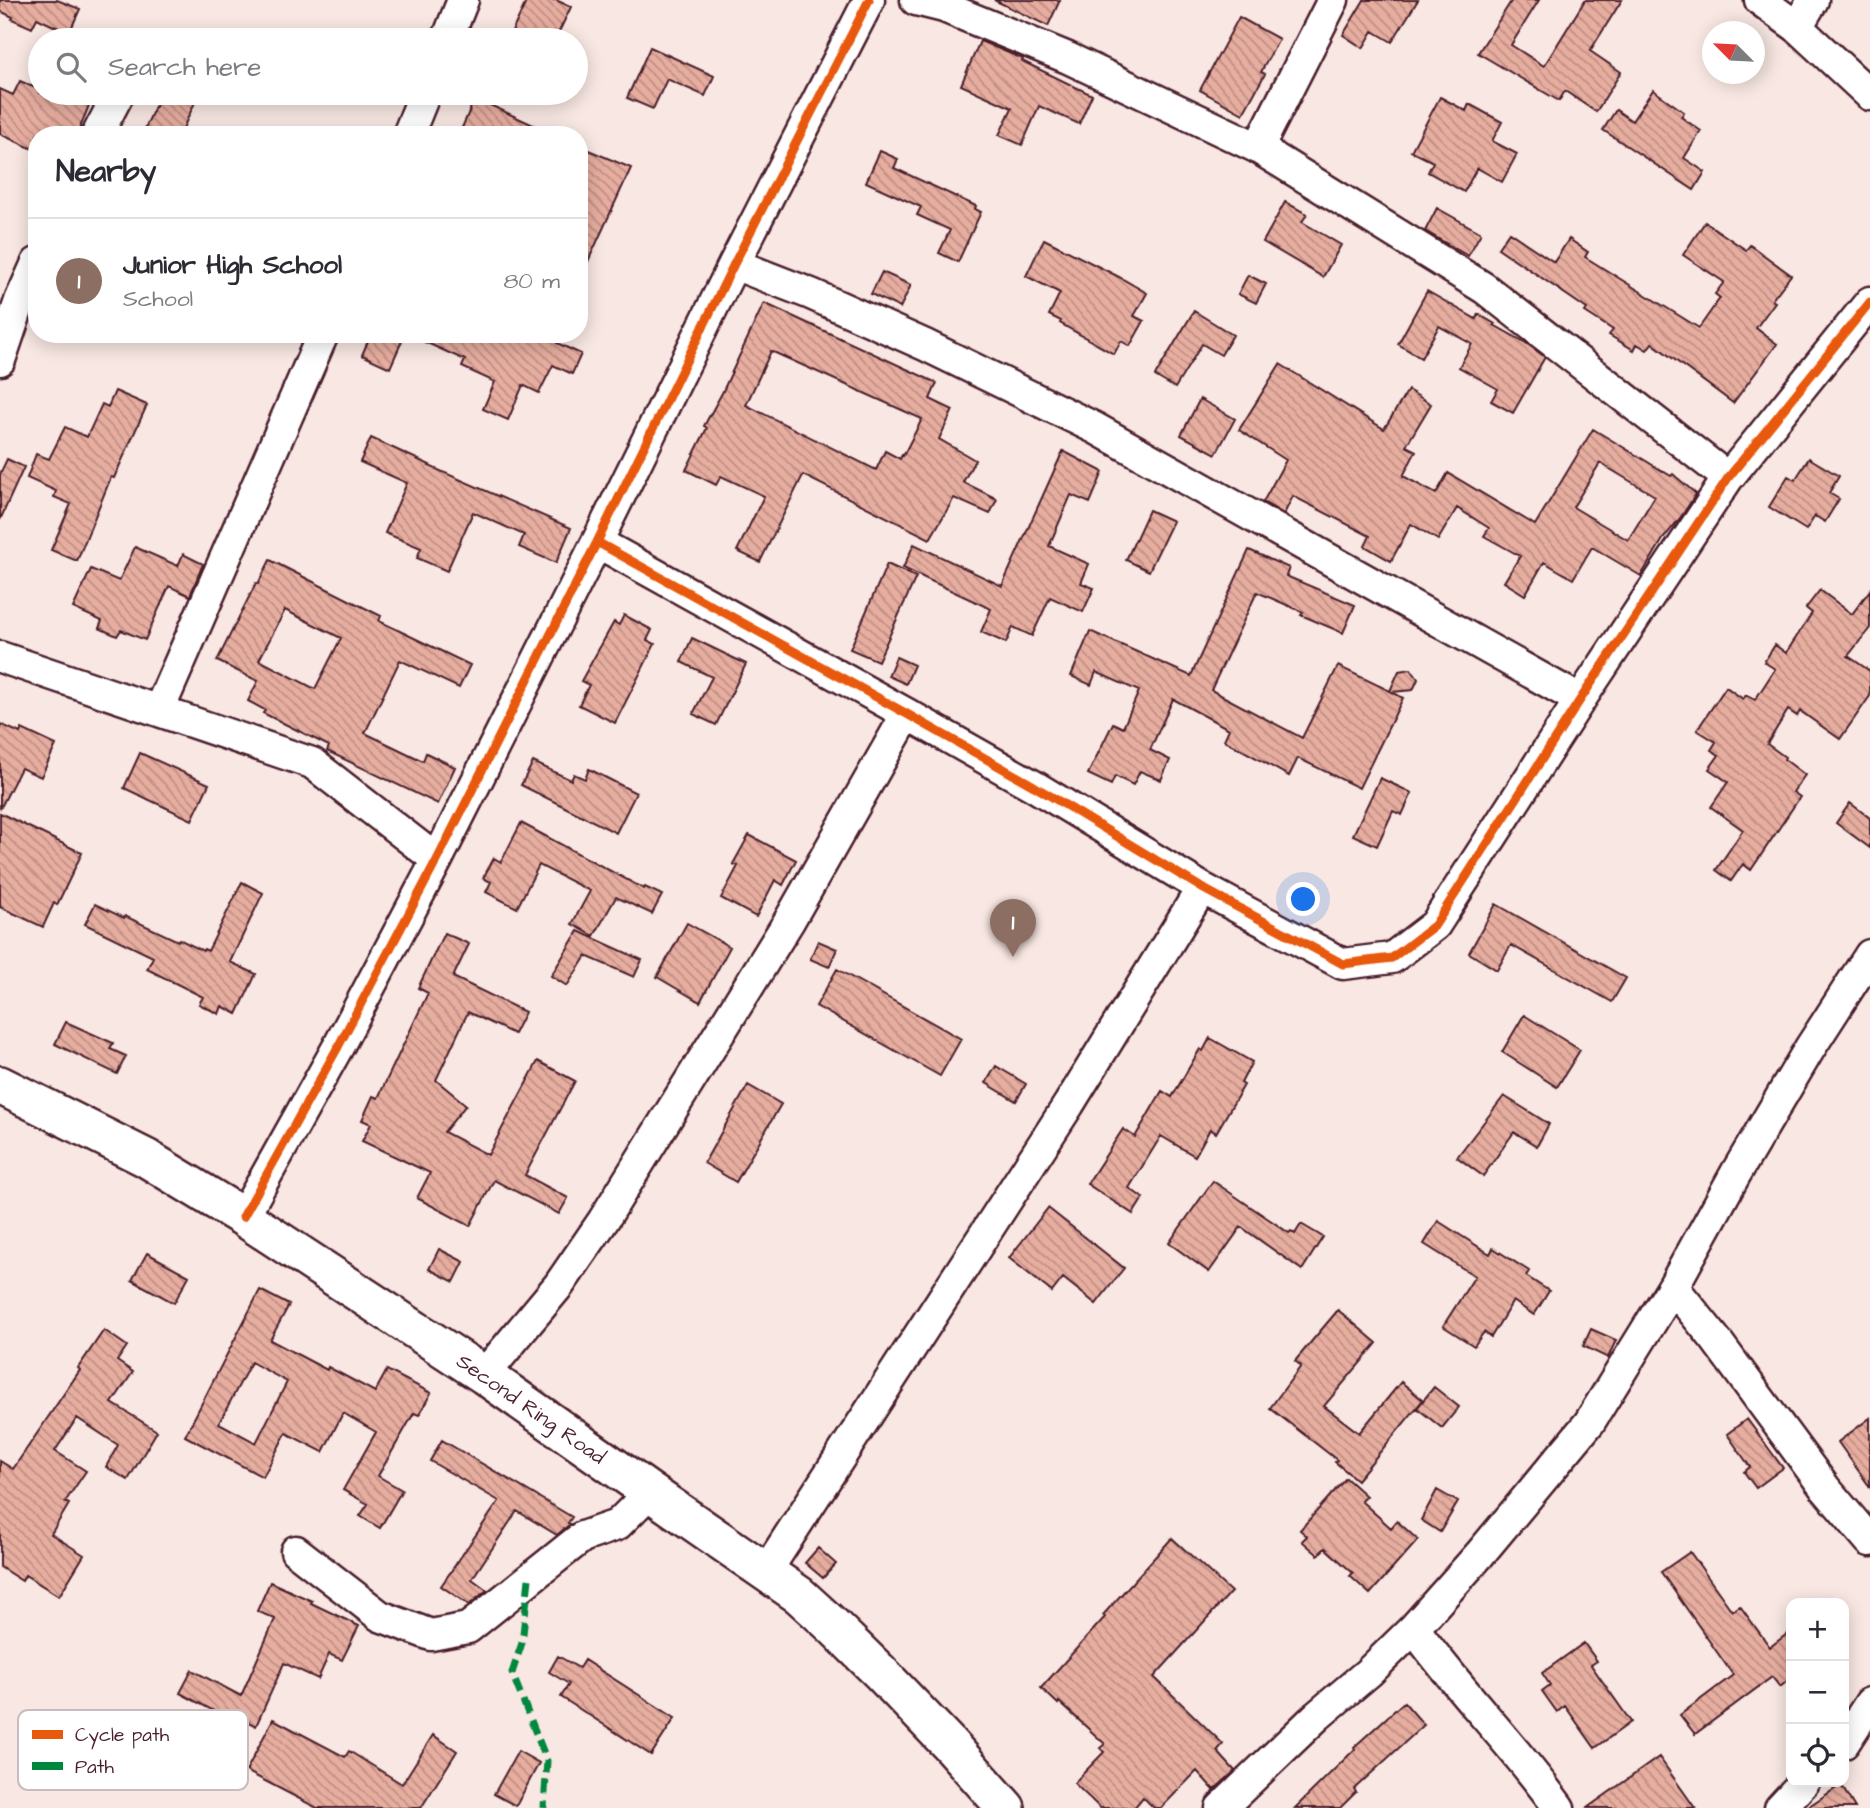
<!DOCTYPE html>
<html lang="en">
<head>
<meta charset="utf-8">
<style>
	body { margin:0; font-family:"Architects Daughter",sans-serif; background:#f7f7f7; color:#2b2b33 }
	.controls { position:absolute; right:21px; bottom:21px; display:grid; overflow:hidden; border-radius:14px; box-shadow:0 4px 18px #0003 }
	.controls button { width:63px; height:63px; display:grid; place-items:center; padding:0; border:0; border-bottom:2px solid #e1e1e2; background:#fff; color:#2b2b33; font:35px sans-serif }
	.compass { position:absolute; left:1702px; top:21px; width:63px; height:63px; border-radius:50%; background:#fff; box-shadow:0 4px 18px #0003; rotate:294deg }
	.you { position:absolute; left:1304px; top:900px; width:24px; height:24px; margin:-18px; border:5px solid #fff; border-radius:50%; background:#1a73e8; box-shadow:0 0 0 10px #1a73e833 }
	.badge { display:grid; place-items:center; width:46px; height:46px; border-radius:50%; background:#1a73e8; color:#fff; font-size:23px; font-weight:700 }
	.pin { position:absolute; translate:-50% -58px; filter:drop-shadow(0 2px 4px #0008) }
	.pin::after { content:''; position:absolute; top:37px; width:24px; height:21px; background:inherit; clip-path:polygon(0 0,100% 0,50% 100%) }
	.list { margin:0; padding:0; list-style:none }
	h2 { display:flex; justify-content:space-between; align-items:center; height:91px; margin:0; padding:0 28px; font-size:30px }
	h2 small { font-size:23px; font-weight:400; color:#7c7c81 }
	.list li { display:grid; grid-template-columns:46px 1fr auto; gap:21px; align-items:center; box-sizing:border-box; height:126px; padding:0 28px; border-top:2px solid #e1e1e2 }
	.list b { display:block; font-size:26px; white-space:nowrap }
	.list p { margin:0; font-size:23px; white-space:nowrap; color:#7c7c81 }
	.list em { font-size:23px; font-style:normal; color:#7c7c81 }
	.icon { flex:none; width:38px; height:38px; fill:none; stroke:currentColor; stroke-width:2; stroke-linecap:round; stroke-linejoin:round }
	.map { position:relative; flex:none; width:1870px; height:1808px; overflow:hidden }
	.search { position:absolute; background:#fff; box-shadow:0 4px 18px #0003; left:28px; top:28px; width:560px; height:77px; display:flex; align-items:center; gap:18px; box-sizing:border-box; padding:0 24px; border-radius:38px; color:#7c7c81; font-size:26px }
	.panel { position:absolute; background:#fff; box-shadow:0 4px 18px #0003; left:28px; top:126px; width:560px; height:217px; border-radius:28px }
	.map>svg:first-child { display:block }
</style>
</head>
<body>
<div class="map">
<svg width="1870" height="1808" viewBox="0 0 1870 1808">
	<defs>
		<pattern id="building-back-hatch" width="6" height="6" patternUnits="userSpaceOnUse" patternTransform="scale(1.75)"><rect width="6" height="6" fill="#e7aea0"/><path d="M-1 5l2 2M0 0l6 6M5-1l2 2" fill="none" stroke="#bd8d83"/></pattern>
	</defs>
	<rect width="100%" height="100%" fill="#f8e7e2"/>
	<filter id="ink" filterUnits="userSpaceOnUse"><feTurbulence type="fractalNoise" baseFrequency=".0143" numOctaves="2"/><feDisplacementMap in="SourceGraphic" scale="14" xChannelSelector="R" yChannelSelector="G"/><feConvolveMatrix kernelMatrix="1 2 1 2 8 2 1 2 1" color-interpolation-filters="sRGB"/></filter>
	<g filter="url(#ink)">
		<path fill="url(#building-back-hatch)" stroke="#4a1f2b" stroke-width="2" fill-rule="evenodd" d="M 0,0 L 57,0 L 80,9 L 66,40 L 58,40 L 58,28 L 37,18 L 32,28 L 12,19 L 13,17 L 0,11 Z
			M 527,0 L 556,0 L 571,7 L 555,40 L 508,40 Z
			M 994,0 L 1060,0 L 1048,26 Z
			M 1364,0 L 1418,0 L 1392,42 L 1373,31 L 1363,48 L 1343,35 Z
			M 1512,0 L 1539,0 L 1511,45 L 1544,66 L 1585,0 L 1622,0 L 1590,51 L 1621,72 L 1596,112 L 1565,91 L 1559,101 L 1478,53 Z
			M 1239,17 L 1279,39 L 1261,72 L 1265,74 L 1243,114 L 1200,90 Z
			M 980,41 L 1023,59 L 1022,61 L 1092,95 L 1079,124 L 1039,106 L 1022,145 L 999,135 L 1012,108 L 961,85 Z
			M 650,47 L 714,76 L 705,96 L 667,79 L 653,109 L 627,98 Z
			M 20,81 L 40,90 L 40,93 L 46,93 L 56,97 L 58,93 L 94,93 L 77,135 L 37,135 L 37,151 L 0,134 L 0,89 L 13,95 Z
			M 1653,90 L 1684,112 L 1681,117 L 1701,131 L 1684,158 L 1705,172 L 1694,190 L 1603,130 L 1616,110 L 1632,121 Z
			M 161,93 L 179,93 L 196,100 L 180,135 L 142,135 Z
			M 1440,97 L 1466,111 L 1469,104 L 1502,122 L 1492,141 L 1517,154 L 1502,182 L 1477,168 L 1464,192 L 1428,172 L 1433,162 L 1411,151 Z
			M 475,98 L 555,135 L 472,135 L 461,130 Z
			M 579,146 L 631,168 L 579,281 Z
			M 880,151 L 898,159 L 894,168 L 976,206 L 975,209 L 981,212 L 958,262 L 939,253 L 950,230 L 917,215 L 921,207 L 866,182 Z
			M 1285,202 L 1307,214 L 1302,222 L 1341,245 L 1323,277 L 1263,242 Z
			M 1437,208 L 1481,233 L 1468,256 L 1425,231 Z
			M 1705,222 L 1746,250 L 1750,245 L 1791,275 L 1772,300 L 1775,302 L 1756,328 L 1777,344 L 1733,403 L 1652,343 L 1647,350 L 1637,344 L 1634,350 L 1609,335 L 1613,330 L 1585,312 L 1587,309 L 1498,248 L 1509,232 L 1554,262 L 1569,239 L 1588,252 L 1585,257 L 1699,328 L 1720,298 L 1715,294 L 1724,282 L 1683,255 Z
			M 1044,239 L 1119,277 L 1147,293 L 1134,316 L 1144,321 L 1130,346 L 1121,341 L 1114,354 L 1060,323 L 1061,321 L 1049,315 L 1060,293 L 1026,276 Z
			M 882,272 L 911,285 L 900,308 L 871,294 Z
			M 1248,275 L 1266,284 L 1256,303 L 1238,294 Z
			M 1427,291 L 1476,319 L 1478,314 L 1495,324 L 1494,325 L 1526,343 L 1545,357 L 1513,413 L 1491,401 L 1498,389 L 1459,367 L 1472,344 L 1439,326 L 1421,358 L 1398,344 Z
			M 764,303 L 937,383 L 930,399 L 953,410 L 939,439 L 975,460 L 963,482 L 997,499 L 990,514 L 954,498 L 930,539 L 803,475 L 760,562 L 737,551 L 764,496 L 721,476 L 716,485 L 686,470 L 707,428 L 704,426 L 722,393 ZM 771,351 L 922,419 L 903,456 L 902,455 L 900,459 L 885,451 L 876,470 L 746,405 Z
			M 1194,311 L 1233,335 L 1221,355 L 1202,344 L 1175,388 L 1155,376 Z
			M 371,334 L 405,334 L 390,368 L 362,355 Z
			M 407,334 L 562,334 L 557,343 L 581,354 L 572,374 L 553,365 L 539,393 L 523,385 L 508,420 L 483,409 L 495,382 L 462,367 L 465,360 Z
			M 1280,364 L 1384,429 L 1408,390 L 1431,404 L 1406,446 L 1416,451 L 1403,476 L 1436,494 L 1448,473 L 1535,525 L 1593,429 L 1671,476 L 1673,474 L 1696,494 L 1681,517 L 1663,539 L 1641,576 L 1592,547 L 1573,579 L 1544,562 L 1525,595 L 1504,582 L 1520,556 L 1484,536 L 1489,528 L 1457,508 L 1438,540 L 1411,524 L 1391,561 L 1365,546 L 1370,536 L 1293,496 L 1284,514 L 1263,502 L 1286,460 L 1239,430 ZM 1600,463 L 1655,496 L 1628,540 L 1573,507 Z
			M 115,391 L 147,405 L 114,478 L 111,477 L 77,561 L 51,550 L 71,504 L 54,497 L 56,491 L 27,478 L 36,454 L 49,459 L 65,427 L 87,437 L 102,404 L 108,407 Z
			M 1200,399 L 1235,419 L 1216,454 L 1181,435 Z
			M 371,438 L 430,465 L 429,466 L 571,528 L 556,563 L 519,547 L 524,535 L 473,512 L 447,571 L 417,558 L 421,548 L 385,533 L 407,483 L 360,462 Z
			M 1063,451 L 1103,472 L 1090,503 L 1071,495 L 1049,546 L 1089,564 L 1081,583 L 1094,588 L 1083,612 L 1050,597 L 1032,636 L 1013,627 L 1006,643 L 981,632 L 991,609 L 903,568 L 914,544 L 1002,586 Z
			M 1809,458 L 1839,476 L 1829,493 L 1839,499 L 1825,522 L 1815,516 L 1806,530 L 1769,507 L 1788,476 L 1795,480 Z
			M 7,459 L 24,467 L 0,520 L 0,474 Z
			M 1149,510 L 1173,521 L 1149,571 L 1126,560 Z
			M 135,547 L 178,566 L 183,554 L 203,564 L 190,596 L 169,586 L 145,640 L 121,630 L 117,636 L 99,628 L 102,621 L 73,608 L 91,569 L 119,581 Z
			M 1249,550 L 1289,568 L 1286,576 L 1355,605 L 1343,633 L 1301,615 L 1303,612 L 1257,592 L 1211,690 L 1302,738 L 1338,666 L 1390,691 L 1399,671 L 1411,669 L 1418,679 L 1413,690 L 1392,692 L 1403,698 L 1359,788 L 1298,758 L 1289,776 L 1224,740 L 1229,729 L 1173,699 L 1150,750 L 1170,760 L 1161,780 L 1140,771 L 1133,785 L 1115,776 L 1111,785 L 1088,774 L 1113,723 L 1123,728 L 1139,691 L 1096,672 L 1091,685 L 1071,676 L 1090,631 L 1191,676 Z
			M 270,560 L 381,616 L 379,621 L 470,665 L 459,688 L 400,660 L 365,733 L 423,761 L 426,753 L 455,767 L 438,804 L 327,751 L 329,746 L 263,713 L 265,710 L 248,701 L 258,681 L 217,661 L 256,583 L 258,584 ZM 285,610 L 341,638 L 315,689 L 259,660 Z
			M 887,564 L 916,577 L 878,661 L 850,649 Z
			M 1820,590 L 1852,614 L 1870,590 L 1870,628 L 1848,656 L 1870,671 L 1870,696 L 1840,739 L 1800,711 L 1797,716 L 1788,710 L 1767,744 L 1785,757 L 1784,759 L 1805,775 L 1793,792 L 1800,797 L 1751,870 L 1743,864 L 1731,881 L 1716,870 L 1743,830 L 1711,807 L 1728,782 L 1709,769 L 1719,755 L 1711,750 L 1716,742 L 1697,730 L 1726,687 L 1743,699 L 1746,695 L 1755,700 L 1775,669 L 1764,662 L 1775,645 L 1786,653 L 1812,613 L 1806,608 Z
			M 624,615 L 652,630 L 647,640 L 655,644 L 615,723 L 579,705 L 589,685 L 581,681 L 614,622 L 619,625 Z
			M 692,638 L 746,664 L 716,725 L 693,714 L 712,677 L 681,662 Z
			M 896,657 L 914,665 L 906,684 L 888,676 Z
			M 0,724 L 20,733 L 22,729 L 56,745 L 41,777 L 21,768 L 0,809 Z
			M 140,753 L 209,784 L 192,820 L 124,788 Z
			M 533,762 L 571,780 L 574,774 L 585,779 L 589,769 L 636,793 L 616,833 L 521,785 Z
			M 1380,778 L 1412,793 L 1402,815 L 1393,811 L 1377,846 L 1353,835 Z
			M 1850,803 L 1870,818 L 1870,848 L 1836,823 Z
			M 0,813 L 82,853 L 57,905 L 54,903 L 43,927 L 0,907 Z
			M 521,823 L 644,889 L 645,887 L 662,895 L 652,914 L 616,897 L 594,936 L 572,924 L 590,891 L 539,865 L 517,908 L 486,892 L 491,882 L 483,878 L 494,858 L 501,862 Z
			M 749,835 L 796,860 L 783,885 L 775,880 L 756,917 L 721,898 L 738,866 L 733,864 Z
			M 242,882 L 263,893 L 230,962 L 256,974 L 237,1014 L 222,1006 L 219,1014 L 199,1004 L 203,997 L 147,969 L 153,957 L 85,924 L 95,904 L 124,918 L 125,916 L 178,941 L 179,939 L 203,951 L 204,949 L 208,951 Z
			M 1496,904 L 1626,978 L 1612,1002 L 1511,945 L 1497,970 L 1469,953 Z
			M 687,923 L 730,947 L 700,1002 L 657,977 Z
			M 578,931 L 642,960 L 634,977 L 586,956 L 567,986 L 551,976 Z
			M 444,933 L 469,944 L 453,977 L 525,1012 L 514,1034 L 468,1012 L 436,1080 L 466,1105 L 444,1132 L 488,1155 L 538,1061 L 575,1081 L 525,1175 L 568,1198 L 559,1214 L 494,1180 L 470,1226 L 417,1198 L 430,1173 L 362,1141 L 371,1124 L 362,1120 L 373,1096 L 378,1098 L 428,993 L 418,988 Z
			M 818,941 L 837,949 L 829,967 L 810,959 Z
			M 837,969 L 961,1039 L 940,1076 L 816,1006 Z
			M 1524,1015 L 1580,1050 L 1557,1087 L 1502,1052 Z
			M 66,1022 L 113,1043 L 110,1049 L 126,1056 L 117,1074 L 55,1044 Z
			M 1210,1038 L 1252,1062 L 1241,1083 L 1244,1085 L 1216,1133 L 1210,1129 L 1195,1156 L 1161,1136 L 1129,1188 L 1143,1198 L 1133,1214 L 1087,1184 L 1123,1129 L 1135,1137 L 1162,1091 L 1172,1097 L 1200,1049 L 1203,1051 Z
			M 996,1066 L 1026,1084 L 1016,1101 L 986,1083 Z
			M 748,1085 L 781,1104 L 736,1182 L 704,1163 Z
			M 1504,1096 L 1549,1124 L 1537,1146 L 1514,1132 L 1483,1176 L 1457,1157 Z
			M 1213,1181 L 1289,1233 L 1291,1231 L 1295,1234 L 1301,1224 L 1323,1237 L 1302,1270 L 1241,1227 L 1209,1272 L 1169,1243 Z
			M 1048,1208 L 1124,1268 L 1096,1304 L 1063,1278 L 1052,1292 L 1009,1258 Z
			M 1438,1221 L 1490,1254 L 1493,1248 L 1529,1271 L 1526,1276 L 1549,1291 L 1534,1315 L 1513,1301 L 1491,1337 L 1484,1332 L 1474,1346 L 1443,1326 L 1475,1276 L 1424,1244 Z
			M 439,1249 L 464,1262 L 454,1282 L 429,1269 Z
			M 147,1253 L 189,1276 L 174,1303 L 132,1280 Z
			M 260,1290 L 289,1305 L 270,1340 L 327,1370 L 328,1367 L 375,1392 L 387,1370 L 431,1393 L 419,1415 L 414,1413 L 378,1476 L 402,1490 L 380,1528 L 360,1516 L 368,1504 L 343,1490 L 376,1432 L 343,1413 L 323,1452 L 286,1433 L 263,1477 L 185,1436 ZM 251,1362 L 287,1382 L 256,1443 L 219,1423 Z
			M 1338,1310 L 1377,1343 L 1324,1406 L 1359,1433 L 1401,1382 L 1423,1400 L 1357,1480 L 1335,1462 L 1337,1460 L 1270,1408 L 1301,1366 L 1295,1361 Z
			M 1591,1329 L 1616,1340 L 1608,1358 L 1583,1346 Z
			M 104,1330 L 127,1346 L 117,1361 L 133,1372 L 112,1403 L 157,1431 L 128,1480 L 106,1467 L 118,1445 L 77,1418 L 55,1451 L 86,1471 L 65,1502 L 69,1504 L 51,1534 L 84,1555 L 59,1596 L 25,1575 L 22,1581 L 0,1567 L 0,1461 L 13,1469 L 80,1370 L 78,1368 Z
			M 1434,1387 L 1459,1407 L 1442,1428 L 1417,1408 Z
			M 1870,1418 L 1870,1487 L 1838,1442 Z
			M 1747,1419 L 1783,1468 L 1756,1488 L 1744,1472 L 1750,1467 L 1727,1434 Z
			M 442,1440 L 572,1517 L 568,1523 L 570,1524 L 557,1535 L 517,1511 L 472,1579 L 487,1590 L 469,1605 L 441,1586 L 499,1501 L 430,1461 Z
			M 1346,1478 L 1366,1496 L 1361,1501 L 1391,1528 L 1397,1521 L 1418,1540 L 1370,1594 L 1350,1576 L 1353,1573 L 1325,1548 L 1318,1555 L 1302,1541 L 1307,1536 L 1300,1530 Z
			M 1437,1490 L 1458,1502 L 1440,1532 L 1421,1520 Z
			M 1172,1538 L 1231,1592 L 1154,1677 L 1223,1744 L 1217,1751 L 1235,1771 L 1214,1790 L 1197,1771 L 1161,1808 L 1154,1808 L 1143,1797 L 1134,1808 L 1100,1808 L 1074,1783 L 1104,1752 L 1100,1748 L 1105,1744 L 1059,1702 L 1058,1704 L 1041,1688 L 1105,1617 L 1103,1615 Z
			M 818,1548 L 836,1564 L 823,1578 L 805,1563 Z
			M 1690,1552 L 1732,1611 L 1740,1606 L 1770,1647 L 1791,1631 L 1791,1678 L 1780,1687 L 1772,1677 L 1695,1734 L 1680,1715 L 1733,1675 L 1661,1572 Z
			M 270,1582 L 312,1601 L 311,1603 L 359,1626 L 342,1660 L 329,1654 L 318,1679 L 284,1663 L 256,1726 L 226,1711 L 223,1716 L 180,1693 L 192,1670 L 241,1696 L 275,1619 L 257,1611 Z
			M 1584,1643 L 1597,1661 L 1591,1665 L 1631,1722 L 1595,1748 L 1565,1706 L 1557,1712 L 1542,1691 L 1550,1685 L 1542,1673 Z
			M 558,1656 L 579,1668 L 584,1660 L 675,1718 L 651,1755 L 561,1697 L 569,1684 L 549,1672 Z
			M 1404,1702 L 1424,1725 L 1354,1789 L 1356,1792 L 1340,1808 L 1295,1808 L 1355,1749 L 1354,1747 Z
			M 273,1719 L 345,1757 L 349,1751 L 402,1784 L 433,1735 L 457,1751 L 421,1808 L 317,1808 L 246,1771 Z
			M 518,1751 L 539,1763 L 516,1806 L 494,1794 Z
			M 1659,1757 L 1695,1808 L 1587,1808 Z
			M 1841,1785 L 1855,1808 L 1806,1808 Z"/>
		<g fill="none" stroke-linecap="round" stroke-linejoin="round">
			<g stroke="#4a1f2b" stroke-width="35">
				<path id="minor" d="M 916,0 L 944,7 L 1068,58 L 1258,148 L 1484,288 L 1728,478
					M 1760,0 L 1797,27 L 1870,95
					M 1797,27 L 1813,0
					M 447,40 L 463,0
					M 97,135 L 119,93
					M 408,135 L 425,93
					M 1258,148 L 1333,0
					M 734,264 L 811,294 L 925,345 L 1095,428 L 1580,700
					M 0,360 L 20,301 L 37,263
					M 597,542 L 907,714 L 1034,786 L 1202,888 L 1343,964 L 1392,958 L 1435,925 L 1580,700 L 1728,478 L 1870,302
					M 0,657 L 312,763 L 437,860
					M 159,710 L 323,334
					M 243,1217 L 338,1047 L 437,860 L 597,542 L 734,264 L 869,0
					M 1673,1287 L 1716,1340 L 1825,1488 L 1870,1541
					M 484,1375 L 559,1285 L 603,1221 L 789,921 L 907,714
					M 296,1551 L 380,1616 L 431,1635 L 468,1628 L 582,1537 L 617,1525 L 650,1492
					M 765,1573 L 1069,1104 L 1202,888
					M 1414,1628 C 1459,1691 1514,1745 1559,1808
					M 1844,1743 L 1870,1703
					M 1221,1808 L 1317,1716 L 1369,1672 L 1414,1628 L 1480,1554 L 1589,1423 L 1673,1287 L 1736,1173 L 1810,1048 L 1870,955
					M 1780,1808 L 1804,1782"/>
			</g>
			<g stroke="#4a1f2b" stroke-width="42">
				<path id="tertiary" d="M 0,1085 L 146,1158 L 243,1217 L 484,1375 L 650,1492 L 799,1595 L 832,1625 L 880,1672 L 951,1746 L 1006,1808"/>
			</g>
			<use href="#minor" stroke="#fff" stroke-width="30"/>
			<use href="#tertiary" stroke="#fff" stroke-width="37"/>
			<path stroke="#00873e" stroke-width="7" stroke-dasharray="14 7" stroke-linecap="butt" d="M 529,1579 L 522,1643 L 512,1673 L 547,1761 L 544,1808"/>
			<g stroke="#fff" stroke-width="13">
				<path id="cycleway" d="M 597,542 L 907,714 L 1034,786 L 1202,888 L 1343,964 L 1392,958 L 1435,925 L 1580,700 L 1728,478 L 1870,302
					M 243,1217 L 338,1047 L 437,860 L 597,542 L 734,264 L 869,0"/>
			</g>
			<use href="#cycleway" stroke="#e8590c" stroke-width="9"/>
		</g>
	</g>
	<g text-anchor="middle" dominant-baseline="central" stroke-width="7" stroke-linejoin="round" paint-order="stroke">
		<g font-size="21" fill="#4a1f2b" stroke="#fff">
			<text transform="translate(531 1409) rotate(35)">Second Ring Road</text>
		</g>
	</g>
	<rect x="18" y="1710" width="230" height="80" rx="10" fill="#fff" stroke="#c9bcbf" stroke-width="2"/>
	<rect x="32" y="1730" width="31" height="9" fill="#e8590c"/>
	<rect x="32" y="1762" width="31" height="8" fill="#00873e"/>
	<g font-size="19" fill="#4a1f2b">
		<text x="75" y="1741">Cycle path</text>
		<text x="75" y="1773">Path</text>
	</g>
</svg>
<div class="controls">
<button>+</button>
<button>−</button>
<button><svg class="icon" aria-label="locate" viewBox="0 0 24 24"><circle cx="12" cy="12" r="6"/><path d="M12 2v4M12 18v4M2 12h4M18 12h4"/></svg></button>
</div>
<svg class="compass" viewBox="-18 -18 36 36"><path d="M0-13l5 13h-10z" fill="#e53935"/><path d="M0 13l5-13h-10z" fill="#7c7c81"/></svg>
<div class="you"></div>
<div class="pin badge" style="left:1013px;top:957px;background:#8d6e63">1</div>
<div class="search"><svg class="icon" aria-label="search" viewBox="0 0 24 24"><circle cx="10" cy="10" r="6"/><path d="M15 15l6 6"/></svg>Search here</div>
<section class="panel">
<h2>Nearby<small></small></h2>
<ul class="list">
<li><span class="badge" style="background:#8d6e63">1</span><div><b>Junior High School</b><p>School</p></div><em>80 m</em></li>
</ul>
</section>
</div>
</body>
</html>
